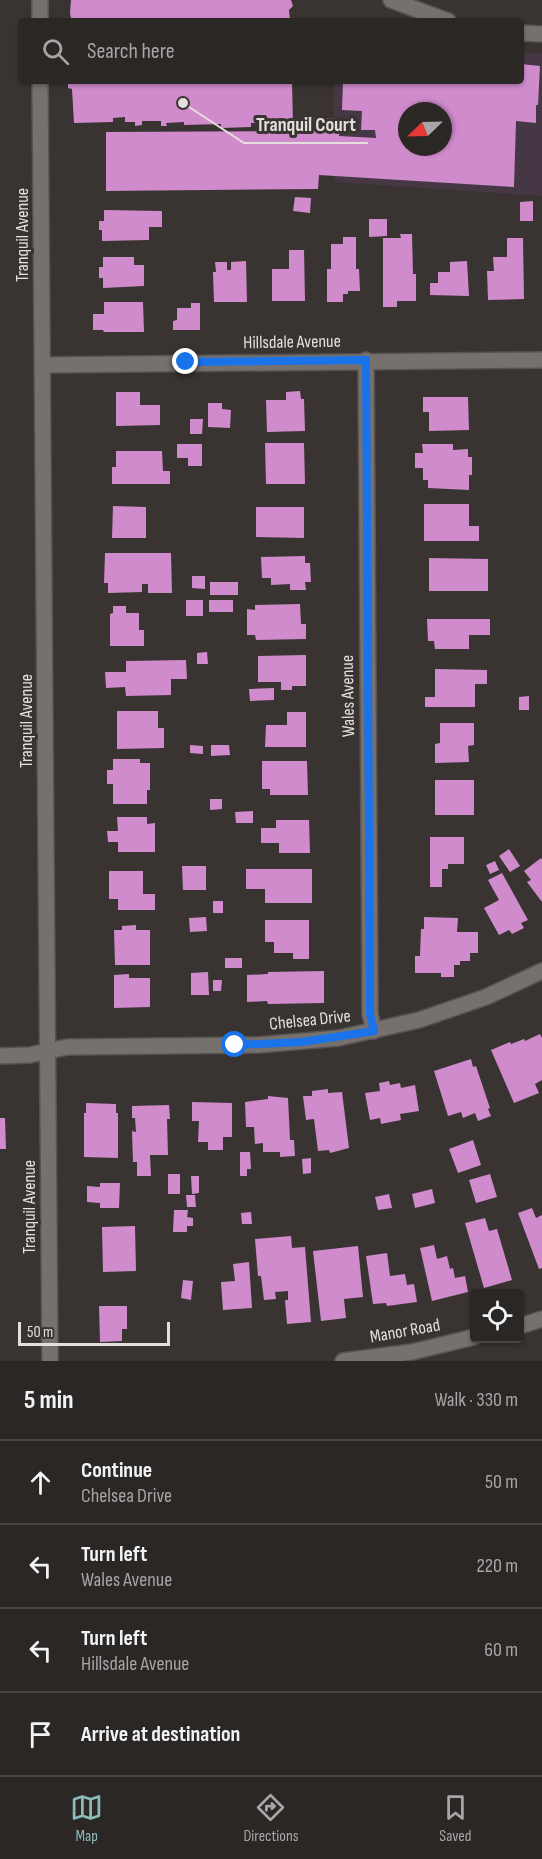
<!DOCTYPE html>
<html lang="en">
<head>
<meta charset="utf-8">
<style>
	body { margin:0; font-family:"Sofia Sans Condensed",sans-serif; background:#332f2d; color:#f1f3f6 }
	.controls { position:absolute; right:18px; bottom:18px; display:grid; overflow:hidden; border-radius:6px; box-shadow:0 2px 4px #0004 }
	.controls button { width:54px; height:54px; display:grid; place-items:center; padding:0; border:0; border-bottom:2px solid #474442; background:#2b2725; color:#f1f3f6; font:30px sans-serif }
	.compass { position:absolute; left:398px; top:102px; width:54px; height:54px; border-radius:50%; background:#2b2725; box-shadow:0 2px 4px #0004; rotate:247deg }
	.scale { position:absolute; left:18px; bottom:15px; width:152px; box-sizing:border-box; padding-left:6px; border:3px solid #e2dfdd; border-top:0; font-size:16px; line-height:21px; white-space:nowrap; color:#e2dfdd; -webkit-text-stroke:4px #393431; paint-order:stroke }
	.stop { position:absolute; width:18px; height:18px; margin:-14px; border:4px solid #1a73e8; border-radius:50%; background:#fff }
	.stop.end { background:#1a73e8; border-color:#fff; box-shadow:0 2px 6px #0008 }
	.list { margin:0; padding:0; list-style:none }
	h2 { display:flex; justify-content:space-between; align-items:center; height:78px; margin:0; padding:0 24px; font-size:26px }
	h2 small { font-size:20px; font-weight:400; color:#a6a5a7 }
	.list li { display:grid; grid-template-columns:39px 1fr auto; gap:18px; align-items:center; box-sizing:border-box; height:84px; padding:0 24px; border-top:2px solid #474442 }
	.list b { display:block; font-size:22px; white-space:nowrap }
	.list p { margin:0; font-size:20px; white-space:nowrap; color:#a6a5a7 }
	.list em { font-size:20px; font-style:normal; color:#a6a5a7 }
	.icon { flex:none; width:33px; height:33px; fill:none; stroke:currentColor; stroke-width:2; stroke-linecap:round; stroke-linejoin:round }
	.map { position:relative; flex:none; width:542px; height:1361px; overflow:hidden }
	.search { position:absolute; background:#2b2725; box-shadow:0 2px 4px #0004; left:18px; right:18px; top:18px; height:66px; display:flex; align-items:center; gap:15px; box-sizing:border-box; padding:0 21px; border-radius:6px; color:#a6a5a7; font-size:22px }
	.sheet { height:414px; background:#2b2725 }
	nav { display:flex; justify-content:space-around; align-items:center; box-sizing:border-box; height:84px; border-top:2px solid #474442; background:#2b2725; font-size:16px; color:#a6a5a7 }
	nav a { display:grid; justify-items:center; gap:3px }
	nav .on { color:#8bbbb9 }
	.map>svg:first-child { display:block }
</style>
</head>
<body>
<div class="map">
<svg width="542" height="1361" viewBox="0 0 542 1361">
	<rect width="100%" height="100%" fill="#393431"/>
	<path fill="#463745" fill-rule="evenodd" d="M 521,52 L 542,54 L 542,196 L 334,182 L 334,81 L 521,81 ZM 407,111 L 443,111 L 443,147 L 407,147 Z"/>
	<path fill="#d08bcd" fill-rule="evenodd" d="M 71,0 L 291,0 L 293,6 L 289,10 L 290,21 L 67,21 L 67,18 L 71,18 L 70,13 Z
		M 521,64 L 540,66 L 538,105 L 536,105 L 536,123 L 516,121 L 514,187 L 319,175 L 318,189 L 106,191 L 106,132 L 301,131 L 302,117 L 341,119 L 339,136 L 376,138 L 375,130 L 361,130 L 362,111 L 342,110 L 343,81 L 521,81 ZM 407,111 L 443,111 L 443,147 L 407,147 Z
		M 68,81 L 292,81 L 293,126 L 266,127 L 266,122 L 251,123 L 251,127 L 221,128 L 221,124 L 184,125 L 184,122 L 166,123 L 167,126 L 161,126 L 161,121 L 142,121 L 142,125 L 135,126 L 135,122 L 125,122 L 125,117 L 113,118 L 113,122 L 74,123 L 72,89 L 68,88 Z
		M 295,197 L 311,198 L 310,213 L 293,211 Z
		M 533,201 L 533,221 L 520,221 L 520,202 Z
		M 104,210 L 162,211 L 162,227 L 149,227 L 149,240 L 102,241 L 102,230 L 99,230 L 99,221 L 104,221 Z
		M 369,219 L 387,219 L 387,236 L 369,237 Z
		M 400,234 L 412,234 L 413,274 L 416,274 L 416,301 L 397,301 L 397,307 L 383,307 L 383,238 L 401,238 Z
		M 343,237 L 356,237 L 356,269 L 359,269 L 360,291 L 348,291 L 348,294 L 343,294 L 343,302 L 327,302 L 327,269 L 331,269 L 331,244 L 343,244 Z
		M 507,238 L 523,238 L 524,299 L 488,300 L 487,271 L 494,271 L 493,257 L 507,257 Z
		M 289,250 L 304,250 L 305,301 L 272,301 L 272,269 L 289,269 Z
		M 103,257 L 134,257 L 134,265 L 144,265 L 144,286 L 103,288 L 103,278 L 99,278 L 99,267 L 103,267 Z
		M 246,261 L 247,302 L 214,302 L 213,272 L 216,272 L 215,262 L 227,262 L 227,270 L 231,270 L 231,262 Z
		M 467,261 L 469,296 L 430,295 L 430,283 L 438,283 L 438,272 L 450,272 L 450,262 Z
		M 104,302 L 143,302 L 144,332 L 104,332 L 103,330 L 93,330 L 93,314 L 104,314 Z
		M 191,303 L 200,303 L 200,330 L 173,330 L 173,321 L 177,320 L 177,308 L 191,308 Z
		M 300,391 L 301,399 L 304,399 L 305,431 L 267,432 L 266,400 L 286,400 L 286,392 Z
		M 116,392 L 140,392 L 140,405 L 160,405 L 160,425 L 116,426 Z
		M 423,397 L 468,397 L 469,430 L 429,431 L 429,412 L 423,412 Z
		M 208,403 L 222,403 L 222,409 L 231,410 L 230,428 L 208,427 Z
		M 190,419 L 203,419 L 202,434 L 190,434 Z
		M 265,443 L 304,443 L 305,484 L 266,484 Z
		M 177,444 L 202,444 L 202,466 L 188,466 L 188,458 L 177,458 Z
		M 422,444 L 453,444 L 453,450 L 468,449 L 468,457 L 472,457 L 472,475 L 469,475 L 469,490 L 428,488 L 428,480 L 423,480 L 423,468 L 415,468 L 415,453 L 423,453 Z
		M 116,451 L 162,451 L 163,471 L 170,471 L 170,484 L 112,484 L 112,467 L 116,467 Z
		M 424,504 L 469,504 L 469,526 L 479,526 L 479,541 L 424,541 Z
		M 113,506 L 146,507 L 146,538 L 112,538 Z
		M 256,507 L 304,507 L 304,538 L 256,537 Z
		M 105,553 L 171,553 L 172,593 L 148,593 L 148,584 L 142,584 L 142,592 L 108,593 L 108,583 L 104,583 Z
		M 305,556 L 305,563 L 310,563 L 311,582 L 305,582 L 306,590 L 290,590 L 290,584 L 271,585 L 271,578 L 262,578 L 261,557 Z
		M 429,558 L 488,559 L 488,591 L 429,591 Z
		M 192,576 L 205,576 L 205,589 L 192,588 Z
		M 210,582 L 238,582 L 238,595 L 210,595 Z
		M 186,600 L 203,600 L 203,616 L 186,616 Z
		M 209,600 L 233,600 L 233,612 L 209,612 Z
		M 300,604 L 301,624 L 306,624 L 306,639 L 256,640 L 255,635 L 247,635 L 247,609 L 255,610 L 255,605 Z
		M 113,606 L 126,606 L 126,613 L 139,613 L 139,630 L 144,630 L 144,646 L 110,646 L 110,614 L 113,613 Z
		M 427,619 L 490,619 L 490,635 L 469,635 L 469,649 L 435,649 L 434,641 L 428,641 Z
		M 207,652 L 208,664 L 197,664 L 197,653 Z
		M 306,655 L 306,686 L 292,686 L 292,690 L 281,690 L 281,682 L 258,682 L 258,656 Z
		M 186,660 L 187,679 L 171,679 L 171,695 L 126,696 L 125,687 L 106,688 L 105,672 L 126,672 L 126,661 Z
		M 435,669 L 487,670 L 487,684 L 475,684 L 475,707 L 425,707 L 425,697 L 435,697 Z
		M 274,688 L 274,700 L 250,701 L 249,689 Z
		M 529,696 L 529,710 L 519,710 L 519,697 Z
		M 117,711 L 158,711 L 158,728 L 164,728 L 164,748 L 117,749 Z
		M 287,712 L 306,712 L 306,747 L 265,747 L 266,725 L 287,725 Z
		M 440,723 L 474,723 L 474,745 L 468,746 L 469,762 L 435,763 L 435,744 L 440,743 Z
		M 190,745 L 203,746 L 203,754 L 190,753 Z
		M 211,745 L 229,745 L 230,755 L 211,756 Z
		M 113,759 L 140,759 L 140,763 L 150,763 L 150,790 L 147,790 L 147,804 L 113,804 L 113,784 L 107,784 L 107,770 L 113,770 Z
		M 262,761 L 307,761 L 308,795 L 270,795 L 270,789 L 262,789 Z
		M 435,780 L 474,780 L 474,815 L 435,815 Z
		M 210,799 L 222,799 L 222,809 L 210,810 Z
		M 253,811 L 253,823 L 236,823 L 235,812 Z
		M 117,817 L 147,817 L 147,824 L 155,823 L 155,852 L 118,852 L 118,842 L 108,842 L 107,831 L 118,831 Z
		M 276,820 L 309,820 L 310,853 L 279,853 L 279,843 L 261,843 L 261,828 L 276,828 Z
		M 430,837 L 464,837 L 464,864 L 448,864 L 448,869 L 442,869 L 442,887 L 430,887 Z
		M 509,849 L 520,866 L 510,872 L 499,856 Z
		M 541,858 L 542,860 L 542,902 L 527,882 L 531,880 L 524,871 Z
		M 495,861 L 499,870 L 490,874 L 486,865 Z
		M 182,866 L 206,866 L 206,890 L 183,890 Z
		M 246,869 L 312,869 L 312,903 L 265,903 L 265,889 L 246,889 Z
		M 109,871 L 143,871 L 143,894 L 155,894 L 155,910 L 118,910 L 118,899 L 109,899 Z
		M 502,873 L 528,920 L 521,923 L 524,928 L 512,934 L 509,930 L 499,935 L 484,908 L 499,900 L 488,880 Z
		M 213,901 L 223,901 L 223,913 L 213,913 Z
		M 206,917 L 207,931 L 190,932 L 189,918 Z
		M 424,917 L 458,918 L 457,932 L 478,932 L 478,953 L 470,953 L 470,961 L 460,961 L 460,965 L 454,965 L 454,977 L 441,977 L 441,973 L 415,973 L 415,956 L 420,956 L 421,929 L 424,929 Z
		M 265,920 L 309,920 L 309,959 L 293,959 L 293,953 L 274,953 L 274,942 L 265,942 Z
		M 136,925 L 136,930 L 150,930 L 150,965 L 115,965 L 114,930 L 122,930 L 122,926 Z
		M 225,958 L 242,958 L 242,968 L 225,968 Z
		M 324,971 L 324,1003 L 268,1004 L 267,1001 L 247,1002 L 247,975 L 268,974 L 268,972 Z
		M 208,972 L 209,995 L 191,995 L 191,973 Z
		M 129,974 L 129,978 L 150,978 L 150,1007 L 114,1008 L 114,975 Z
		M 213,980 L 222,980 L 221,991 L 213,991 Z
		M 540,1034 L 542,1038 L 542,1080 L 535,1084 L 539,1093 L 514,1103 L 491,1050 L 510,1042 L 511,1044 L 524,1039 L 525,1041 Z
		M 471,1059 L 473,1067 L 476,1066 L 490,1108 L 488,1109 L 491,1116 L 478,1121 L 475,1113 L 463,1118 L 461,1112 L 448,1116 L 434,1071 Z
		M 389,1081 L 390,1085 L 400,1083 L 401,1088 L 415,1085 L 419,1111 L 400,1114 L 401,1120 L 381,1124 L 380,1118 L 370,1120 L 365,1093 L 380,1091 L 379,1083 Z
		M 328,1089 L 328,1093 L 342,1092 L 349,1148 L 330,1153 L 329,1150 L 318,1151 L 314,1119 L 306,1120 L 303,1096 L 312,1096 L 312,1091 Z
		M 268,1096 L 288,1098 L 290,1140 L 294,1140 L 295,1156 L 280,1157 L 280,1152 L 263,1152 L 263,1143 L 255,1144 L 254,1127 L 246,1127 L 245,1102 L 268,1099 Z
		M 192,1102 L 232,1103 L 232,1137 L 223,1137 L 223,1150 L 208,1150 L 208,1142 L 198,1142 L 199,1121 L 192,1121 Z
		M 86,1103 L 116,1104 L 116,1113 L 118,1113 L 118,1158 L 84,1157 L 84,1113 L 86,1113 Z
		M 169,1105 L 170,1119 L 167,1119 L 168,1155 L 150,1155 L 151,1176 L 137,1176 L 137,1162 L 133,1162 L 132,1131 L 136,1132 L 135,1118 L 132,1118 L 132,1106 Z
		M 0,1118 L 5,1118 L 6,1149 L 0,1149 Z
		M 473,1140 L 481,1165 L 458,1173 L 449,1149 Z
		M 240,1152 L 250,1152 L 251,1169 L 247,1169 L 247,1176 L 240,1176 Z
		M 311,1158 L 311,1173 L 303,1174 L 302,1159 Z
		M 168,1174 L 180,1174 L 180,1194 L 168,1194 Z
		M 490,1174 L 497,1197 L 476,1203 L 469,1180 Z
		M 191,1176 L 199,1176 L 199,1193 L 192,1194 Z
		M 100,1183 L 120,1183 L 119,1208 L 100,1208 L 100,1203 L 87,1202 L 87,1186 L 100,1187 Z
		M 432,1189 L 435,1203 L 415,1208 L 412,1194 Z
		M 389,1194 L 392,1208 L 378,1210 L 375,1197 Z
		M 186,1195 L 195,1195 L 196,1207 L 187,1207 Z
		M 532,1208 L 536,1218 L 542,1215 L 542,1268 L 539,1269 L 518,1213 Z
		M 174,1210 L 188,1210 L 187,1217 L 193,1218 L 193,1226 L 187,1226 L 187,1232 L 173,1232 Z
		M 251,1212 L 252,1224 L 242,1224 L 241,1213 Z
		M 485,1218 L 489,1231 L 497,1229 L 512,1280 L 484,1288 L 465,1223 Z
		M 135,1226 L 136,1271 L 103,1272 L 102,1227 Z
		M 291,1236 L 292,1248 L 305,1247 L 311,1322 L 287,1324 L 285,1300 L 288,1300 L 288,1291 L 275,1292 L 276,1299 L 264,1300 L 261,1276 L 258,1276 L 255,1239 Z
		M 434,1245 L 437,1259 L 447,1256 L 450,1269 L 453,1268 L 455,1278 L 465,1276 L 468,1292 L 432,1301 L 420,1248 Z
		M 358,1246 L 363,1297 L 344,1299 L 346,1318 L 321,1321 L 313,1251 Z
		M 387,1253 L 390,1276 L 405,1274 L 407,1285 L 414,1284 L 417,1302 L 387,1306 L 386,1303 L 373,1304 L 366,1256 Z
		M 249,1262 L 252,1308 L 223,1310 L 221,1282 L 235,1281 L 233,1264 Z
		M 183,1280 L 193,1281 L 191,1300 L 181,1298 Z
		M 99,1306 L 127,1306 L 127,1329 L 122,1329 L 122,1341 L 100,1342 Z"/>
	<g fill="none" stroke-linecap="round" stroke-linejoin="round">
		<g stroke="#565350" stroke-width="18">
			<path id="minor" d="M 40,0 L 40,21
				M 40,81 L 50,1361
				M 366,360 L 370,996 L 370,1014 L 374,1031
				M 42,365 L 542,360
				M 0,1056 L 30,1055 L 67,1047 L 258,1045 L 339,1038 L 419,1020 L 486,997 L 542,971
				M 520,1326 L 542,1319
				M 343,1361 L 412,1352 L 474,1337"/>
		</g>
		<g stroke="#565350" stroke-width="18">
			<path id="tertiary" d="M 391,0 L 448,21
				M 521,33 L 542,34"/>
		</g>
		<use href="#minor" stroke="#76706e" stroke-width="15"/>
		<use href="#tertiary" stroke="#76706e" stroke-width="15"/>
	</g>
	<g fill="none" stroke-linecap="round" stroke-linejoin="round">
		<path stroke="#1a73e8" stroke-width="8" d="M 186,362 L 366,360 L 370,996 L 370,1014 L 374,1031 L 302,1042 L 235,1045"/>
	</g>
	<g text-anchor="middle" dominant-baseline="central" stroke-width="6" stroke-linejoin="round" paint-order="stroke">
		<g font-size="18" fill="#e2dfdd" stroke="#393431">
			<text transform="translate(22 235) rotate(-90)">Tranquil Avenue</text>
			<text transform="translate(292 342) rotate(-1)">Hillsdale Avenue</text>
			<text transform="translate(348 696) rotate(-91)">Wales Avenue</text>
			<text transform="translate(26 721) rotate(-90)">Tranquil Avenue</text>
			<text transform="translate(310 1020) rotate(-6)">Chelsea Drive</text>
			<text transform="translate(29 1207) rotate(-90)">Tranquil Avenue</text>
			<text transform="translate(405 1331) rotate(-10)">Manor Road</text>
		</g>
	</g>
	<path fill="none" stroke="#e2dfdd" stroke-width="2" d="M183 103L244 143H368"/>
	<circle fill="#e2dfdd" stroke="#393431" stroke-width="2" cx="183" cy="103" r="6"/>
	<g font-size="20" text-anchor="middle" font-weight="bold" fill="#e2dfdd" stroke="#393431" stroke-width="6" stroke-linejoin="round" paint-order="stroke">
		<text x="306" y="131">Tranquil Court</text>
	</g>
</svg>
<div class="controls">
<button><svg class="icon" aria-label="locate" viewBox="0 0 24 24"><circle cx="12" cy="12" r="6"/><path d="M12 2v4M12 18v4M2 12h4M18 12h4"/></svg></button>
</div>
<svg class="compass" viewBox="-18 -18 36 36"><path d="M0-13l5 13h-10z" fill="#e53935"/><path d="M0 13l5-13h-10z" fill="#a6a5a7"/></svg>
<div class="scale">50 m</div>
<div class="stop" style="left:235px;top:1045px"></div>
<div class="stop end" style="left:186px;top:362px"></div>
<div class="search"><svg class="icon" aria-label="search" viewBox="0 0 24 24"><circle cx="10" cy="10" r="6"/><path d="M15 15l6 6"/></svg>Search here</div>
</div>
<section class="sheet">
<h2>5 min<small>Walk · 330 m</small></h2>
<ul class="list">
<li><svg class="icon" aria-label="ahead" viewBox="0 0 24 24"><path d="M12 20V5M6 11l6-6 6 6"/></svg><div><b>Continue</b><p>Chelsea Drive</p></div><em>50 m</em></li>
<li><svg class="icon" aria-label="left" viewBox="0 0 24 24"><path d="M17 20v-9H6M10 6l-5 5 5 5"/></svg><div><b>Turn left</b><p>Wales Avenue</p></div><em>220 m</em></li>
<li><svg class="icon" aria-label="left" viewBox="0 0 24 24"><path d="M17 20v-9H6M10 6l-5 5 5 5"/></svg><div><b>Turn left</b><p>Hillsdale Avenue</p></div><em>60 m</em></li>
<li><svg class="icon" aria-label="arrive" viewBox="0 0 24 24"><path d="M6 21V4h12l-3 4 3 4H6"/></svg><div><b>Arrive at destination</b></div></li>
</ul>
</section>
<nav>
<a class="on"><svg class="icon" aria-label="map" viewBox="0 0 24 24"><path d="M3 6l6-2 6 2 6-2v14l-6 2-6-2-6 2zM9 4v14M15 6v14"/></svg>Map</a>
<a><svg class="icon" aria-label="directions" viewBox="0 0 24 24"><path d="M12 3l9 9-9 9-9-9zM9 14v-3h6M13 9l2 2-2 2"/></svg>Directions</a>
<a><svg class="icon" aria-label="saved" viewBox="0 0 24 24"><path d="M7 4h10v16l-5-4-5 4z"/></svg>Saved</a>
</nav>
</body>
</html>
